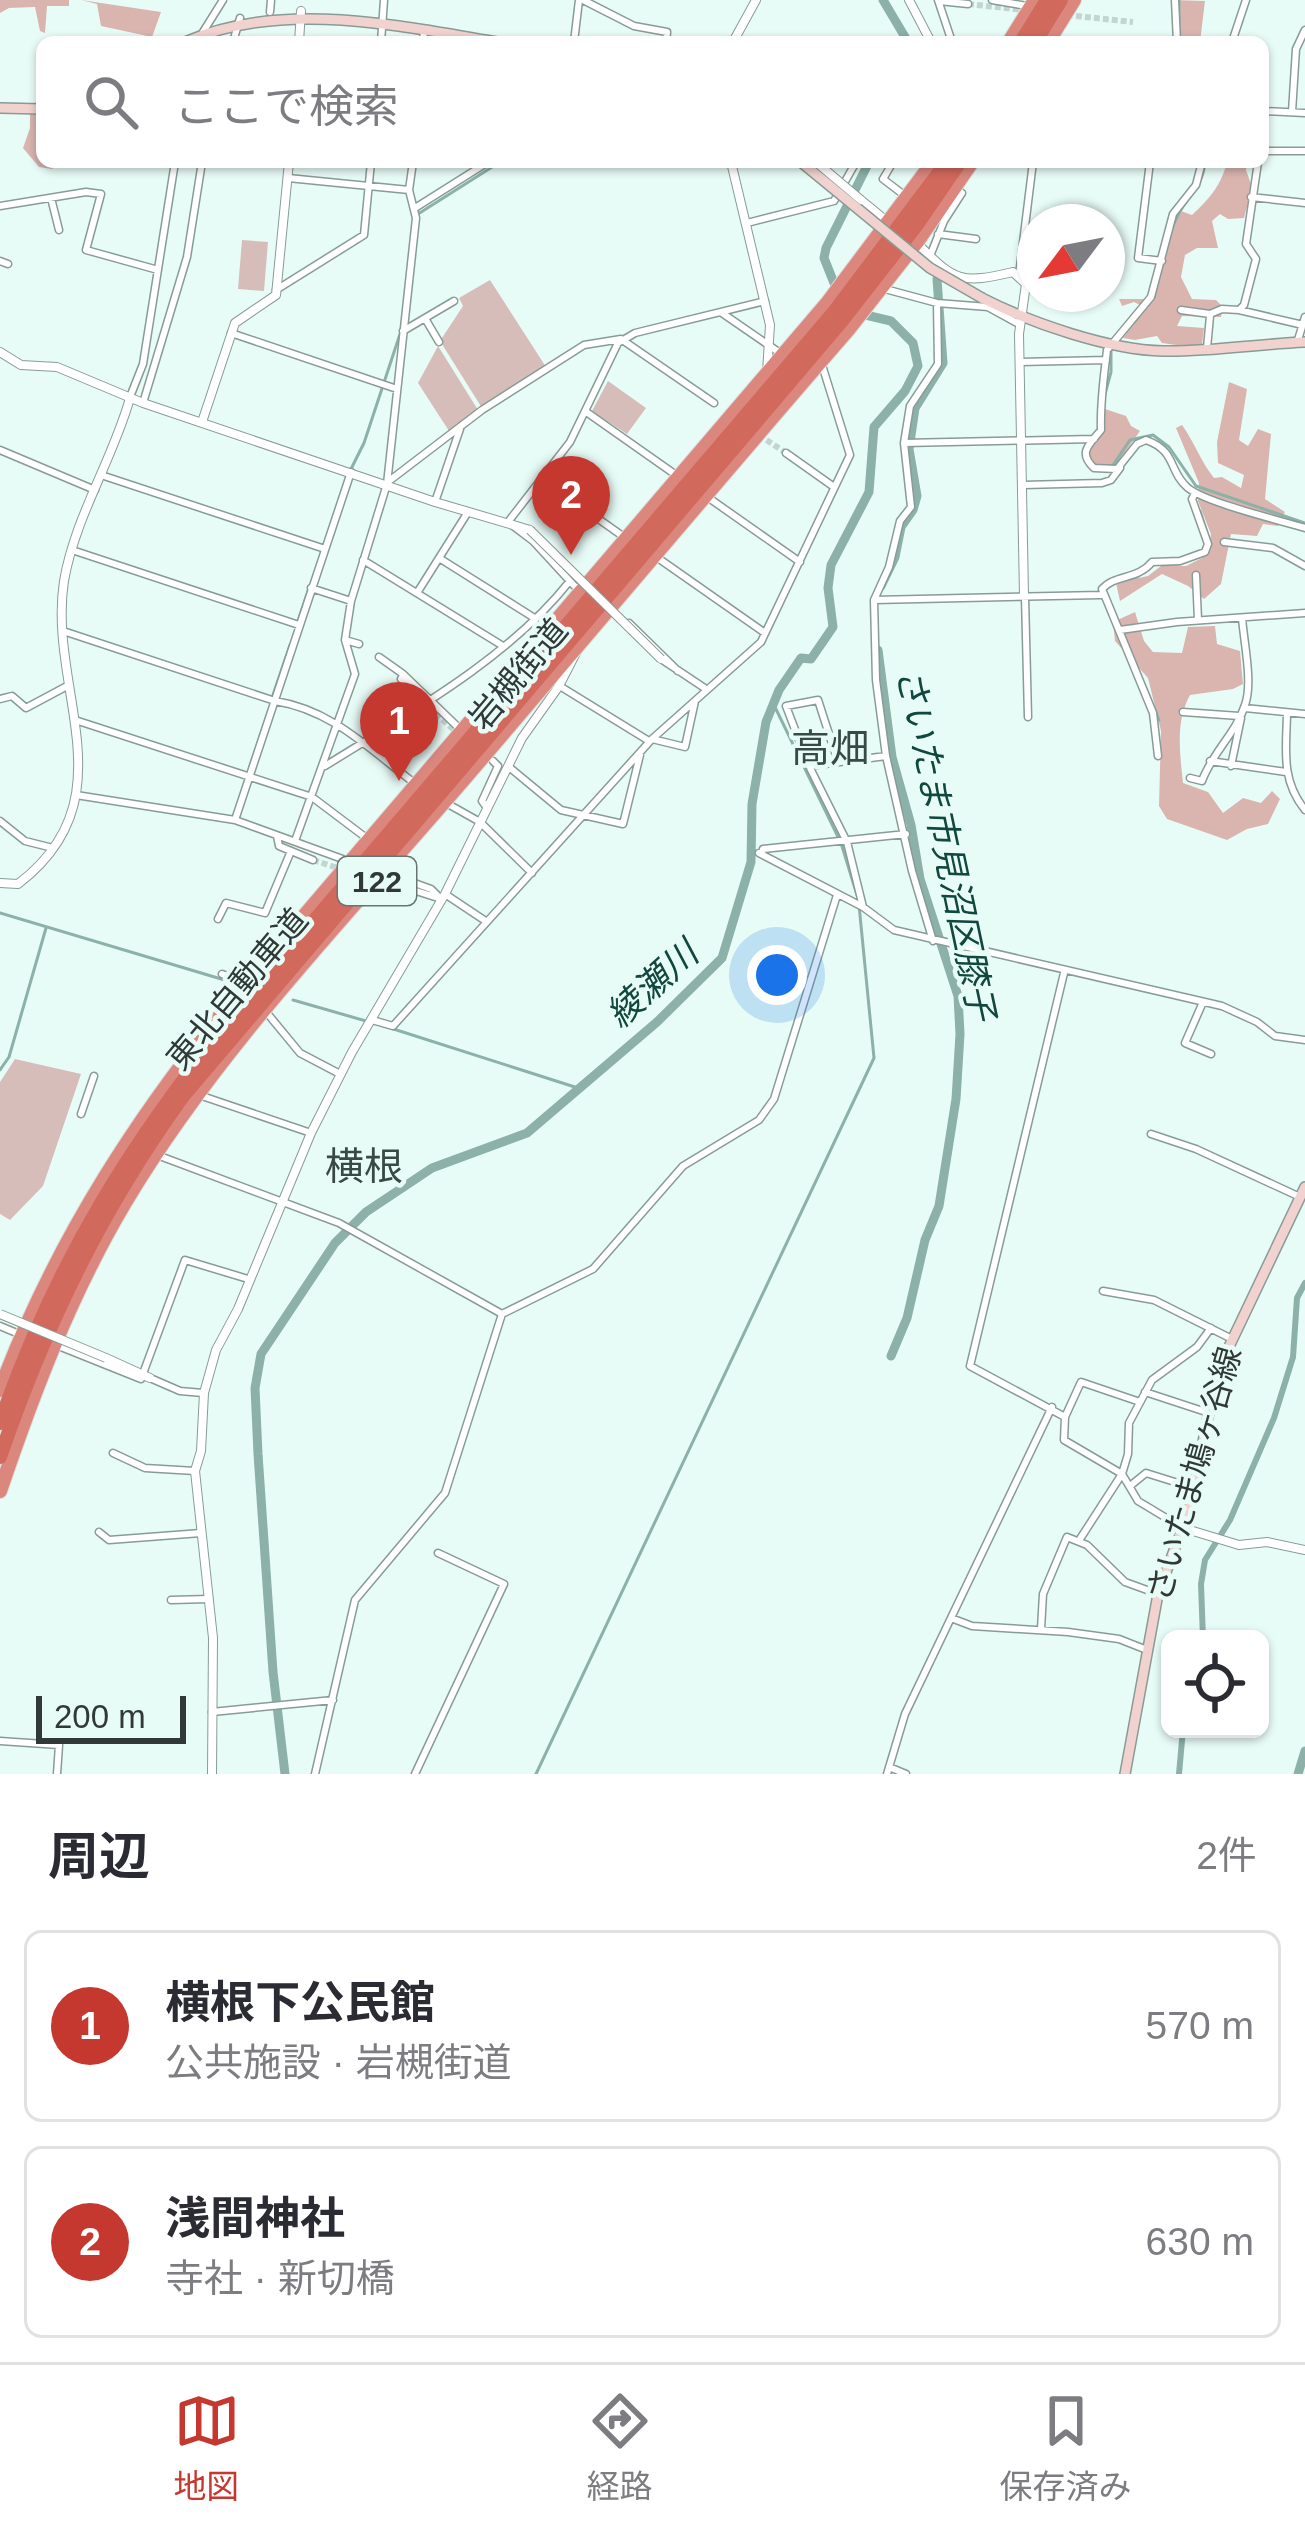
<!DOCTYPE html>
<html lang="ja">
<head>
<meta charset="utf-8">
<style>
	body { margin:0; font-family:Helvetica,"Noto Sans JP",sans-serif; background:#f2f2f3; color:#2b2b33 }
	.controls { position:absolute; right:36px; bottom:36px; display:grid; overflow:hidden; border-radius:18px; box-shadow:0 3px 9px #0004 }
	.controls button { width:108px; height:108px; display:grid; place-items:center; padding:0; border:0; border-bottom:3px solid #e1e1e2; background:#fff; color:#2b2b33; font:60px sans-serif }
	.compass { position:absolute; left:1017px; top:204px; width:108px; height:108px; border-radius:50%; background:#fff; box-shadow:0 3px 9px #0004; rotate:238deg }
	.scale { position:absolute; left:36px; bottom:30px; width:150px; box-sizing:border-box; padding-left:12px; border:6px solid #313937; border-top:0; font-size:33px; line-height:42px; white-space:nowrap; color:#313937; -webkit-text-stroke:9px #e8fcf7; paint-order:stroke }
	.you { position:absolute; left:777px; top:975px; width:42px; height:42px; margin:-30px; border:9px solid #fff; border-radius:50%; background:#1a73e8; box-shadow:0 0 0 18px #1a73e833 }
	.badge { display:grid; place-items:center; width:78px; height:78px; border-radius:50%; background:#c5382f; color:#fff; font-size:39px; font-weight:700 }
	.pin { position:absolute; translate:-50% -99px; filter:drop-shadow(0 3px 6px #0008) }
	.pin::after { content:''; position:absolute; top:63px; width:42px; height:36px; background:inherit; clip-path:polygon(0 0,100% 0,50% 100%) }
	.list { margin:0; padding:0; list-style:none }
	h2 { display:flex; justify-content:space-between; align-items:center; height:156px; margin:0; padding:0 48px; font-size:51px }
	h2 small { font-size:39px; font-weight:400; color:#7c7c81 }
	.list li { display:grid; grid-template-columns:78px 1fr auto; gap:36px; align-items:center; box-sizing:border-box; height:192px; margin:0 24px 24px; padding:0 24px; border:3px solid #e1e1e2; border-radius:18px }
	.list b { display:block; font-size:45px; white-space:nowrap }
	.list p { margin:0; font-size:39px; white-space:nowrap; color:#7c7c81 }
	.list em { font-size:39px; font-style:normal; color:#7c7c81 }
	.icon { flex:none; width:66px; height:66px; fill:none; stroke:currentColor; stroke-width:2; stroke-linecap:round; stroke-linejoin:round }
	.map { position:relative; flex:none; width:1305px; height:1774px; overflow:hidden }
	.search { position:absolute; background:#fff; box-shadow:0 3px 9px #0004; left:36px; right:36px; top:36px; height:132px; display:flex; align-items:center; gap:30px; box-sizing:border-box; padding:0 42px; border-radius:18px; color:#7c7c81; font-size:45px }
	.sheet { height:588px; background:#fff }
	nav { display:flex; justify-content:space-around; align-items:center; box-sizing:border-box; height:168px; border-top:3px solid #e1e1e2; background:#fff; font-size:33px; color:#7c7c81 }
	nav a { display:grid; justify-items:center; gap:6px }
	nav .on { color:#c5382f }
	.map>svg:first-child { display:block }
</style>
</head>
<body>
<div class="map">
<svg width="1305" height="1774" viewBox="0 0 1305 1774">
	<rect width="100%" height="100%" fill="#e8fcf7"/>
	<path fill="#d7bdb9" d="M 242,240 L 268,242 L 264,291 L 238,289 Z
		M 490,280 L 546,367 L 482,408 L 440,341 L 463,306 L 459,298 Z
		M 438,346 L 478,410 L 449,431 L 418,383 Z
		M 608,381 L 646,408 L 627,434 L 592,411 Z
		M 15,1059 L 81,1074 L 43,1186 L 10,1220 L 0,1214 L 0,1082 Z"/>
	<path fill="#dab5b0" d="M 0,0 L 69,0 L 69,6 L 47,6 L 45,33 L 40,31 L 35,7 L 9,8 L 0,13 Z
		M 81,0 L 161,12 L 152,37 L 101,26 L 97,4 Z
		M 1173,0 L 1205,1 L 1200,42 L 1176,42 Z
		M 30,110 L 42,111 L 42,162 L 61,162 L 52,169 L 39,167 L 23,148 L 30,128 Z
		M 1222,162 L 1248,162 L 1246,170 L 1252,187 L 1244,218 L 1228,219 L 1220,214 L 1212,221 L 1218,248 L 1197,248 L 1185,255 L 1181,277 L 1192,299 L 1216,300 L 1222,306 L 1221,317 L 1182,316 L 1177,326 L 1204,328 L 1202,345 L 1190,347 L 1162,343 L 1157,336 L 1135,340 L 1123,338 L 1144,307 L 1134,302 L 1122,306 L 1119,299 L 1148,299 L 1170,214 L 1178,210 L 1192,215 C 1209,199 1219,188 1226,166 Z
		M 1229,382 L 1247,389 L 1239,440 L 1248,446 L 1258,429 L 1271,434 L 1265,499 L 1285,512 L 1278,526 L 1263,524 L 1257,536 L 1231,534 L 1221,584 L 1204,599 L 1188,586 L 1162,574 L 1120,601 L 1116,583 L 1148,576 L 1161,566 L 1186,566 L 1208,555 L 1211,534 L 1198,501 L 1199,483 L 1176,428 L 1182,425 C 1195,443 1201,462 1214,478 L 1222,477 L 1241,488 L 1244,475 L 1218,463 L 1217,442 Z
		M 1102,408 L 1126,416 L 1131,426 L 1140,431 L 1116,465 L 1105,469 L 1089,462 L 1086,451 L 1102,430 Z
		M 1135,612 L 1144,641 L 1153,652 L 1182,653 L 1188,627 L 1215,626 L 1217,644 L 1240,651 L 1243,684 L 1233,689 L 1190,695 C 1175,722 1180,754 1183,783 L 1208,792 L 1223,813 L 1243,798 L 1261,803 L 1272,791 L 1280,799 L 1268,824 L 1247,829 L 1227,840 L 1167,819 L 1159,806 L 1161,731 L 1148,678 L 1115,641 L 1113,622 Z"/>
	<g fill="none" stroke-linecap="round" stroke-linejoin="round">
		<path stroke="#8bb1a8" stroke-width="3" d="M 1179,22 L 1179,0
			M 418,214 L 500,162
			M 1135,321 C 1166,285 1159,250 1179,213 C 1190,193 1203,186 1205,162
			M 1105,394 L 1111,372 L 1111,351
			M 1107,467 L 1113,465 L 1130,440 L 1153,435 L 1169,447 L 1196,486 L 1305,523
			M 350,471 L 364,443 L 400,334
			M 1200,511 L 1208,536
			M 1162,565 L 1179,564 L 1204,555
			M 1119,582 L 1137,577 L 1153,565
			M 299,618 L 309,588
			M 1122,631 L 1159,720
			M 272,698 L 290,645
			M 773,703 L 841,843 L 857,895
			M 250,766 L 270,707
			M 0,913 L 238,984
			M 293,1000 L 366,1021
			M 381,1025 L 578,1088
			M 0,1070 L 9,1057 L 46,928
			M 536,1774 L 874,1058 L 859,905"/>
		<path stroke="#8bb1a8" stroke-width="6" d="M 1203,1639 L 1201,1584 L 1205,1560 L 1230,1520 L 1274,1418 L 1293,1357 L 1297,1298 L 1305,1283
			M 1179,1774 L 1183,1729"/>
		<path stroke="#8bb1a8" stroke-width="9" d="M 883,0 L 908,42
			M 838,293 L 824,258 L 826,248 L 869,162
			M 881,586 L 895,557 L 901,527 L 913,510 L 917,496 L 909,449 L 915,408 L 943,363 L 937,279
			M 878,650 L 892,757 L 911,825 L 920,879 L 958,996 L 960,1034 L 956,1099 L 939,1206 L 925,1240 L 907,1318 L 891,1356
			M 285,1774 L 273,1672 L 258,1454 L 255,1388 L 261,1354 L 335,1243 L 366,1212 L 432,1168 L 527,1133 L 657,1022 L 722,958 L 751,862 L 752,804 L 766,722 L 779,690 L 801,658 L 811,659 L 833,627 L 828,588 L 831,565 L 869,492 L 874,427 L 905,391 L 918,366 L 913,343 L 891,321 L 857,313
			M 1298,1774 L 1305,1751"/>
		<path stroke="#c3d5d1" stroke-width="6" stroke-dasharray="6 3" stroke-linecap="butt" d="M 968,4 L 1024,10
			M 1067,15 L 1133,22
			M 759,435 L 786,453
			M 416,695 L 457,733
			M 313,860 L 341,869
			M 376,881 L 413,890"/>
		<g stroke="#899b96" stroke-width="9">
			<path id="minor" d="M 583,0 L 634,26 L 667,32 L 666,42
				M 938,0 L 952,42
				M 992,0 L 1027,6
				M 1175,0 L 1177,42
				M 939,1 L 968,4
				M 270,12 L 271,0
				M 202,42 L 203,32 L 223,0
				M 233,42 L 240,18
				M 381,42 L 384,0
				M 423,42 L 424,29
				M 574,42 L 579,0
				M 1242,42 L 1233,39 L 1246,0
				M 1263,50 L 1263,57
				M 1263,111 L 1305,113
				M 1292,112 L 1296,49 L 1305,30
				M 1263,151 L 1305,151
				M 893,162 L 883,179 L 908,198
				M 1150,162 L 1138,258 L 1162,261
				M 1202,162 L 1196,185 L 1173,214 L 1151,297 L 1107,350 C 1104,376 1100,402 1101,430 C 1090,444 1077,452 1094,468 L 1117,469 L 1137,444 L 1146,440 C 1177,451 1168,471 1188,488 C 1207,503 1279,520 1305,528
				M 288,178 L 409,190
				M 1251,197 L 1305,203
				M 51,198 L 59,230
				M 0,206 L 86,192 L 101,194 L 86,250 L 158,270
				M 415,208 L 488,162
				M 747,223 L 834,201 L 856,162
				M 938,234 L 976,239
				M 930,256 L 944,221 L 962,193
				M 0,261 L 8,264
				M 1019,275 L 1033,162
				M 885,289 L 937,303 L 988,307 L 1019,324
				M 276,290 L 364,235 L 371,162
				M 1181,310 L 1210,314 L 1222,309 L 1239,310 L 1303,325
				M 1239,310 L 1244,305 L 1256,259 L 1246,244 L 1258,162
				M 722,313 L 780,353
				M 426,320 L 439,342
				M 403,331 L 454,301
				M 231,333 L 397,389
				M 1297,343 L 1305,317
				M 1207,348 L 1210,316
				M 1020,362 L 1106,360
				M 130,397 L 143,364 L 175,162
				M 143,403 L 187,257 L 202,162
				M 585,411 L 676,475
				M 904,443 L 1094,439
				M 0,450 L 95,490
				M 786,453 L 834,487
				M 101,475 L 325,549
				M 542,479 L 624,537
				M 389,481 L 482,410 L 584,345 L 621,339 L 714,403
				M 1023,485 L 1102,483 L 1111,480 L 1120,468
				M 706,496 L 800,562
				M 435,502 L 461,426
				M 1224,542 L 1273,548 L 1305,566
				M 72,550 L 299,625
				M 655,556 L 765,633
				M 439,558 L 536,619
				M 363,560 L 503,646
				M 1196,575 L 1198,620
				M 311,588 L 351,601
				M 579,591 L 533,541 L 508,522 L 570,442 L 618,343 L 635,333 L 765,301
				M 417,593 L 468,512
				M 1025,597 L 1028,717
				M 874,600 L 1101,595
				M 629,623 L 678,671
				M 1120,630 L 1177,622 L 1305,613
				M 63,631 L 275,701 C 332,710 368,748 413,782
				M 345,640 L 359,644
				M 379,657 L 403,674 L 461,730
				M 661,659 L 706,689
				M 403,675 L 401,679 L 416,695
				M 558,685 L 649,741
				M 0,699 L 12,696 L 26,708 L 69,685
				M 1245,708 L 1305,714
				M 1183,712 L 1239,716
				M 1287,715 C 1286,751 1281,780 1305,810
				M 75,720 L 312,797 L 369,840
				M 652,739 L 685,747 L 695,701
				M 1158,756 L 1153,713 L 1102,589 C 1115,574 1138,580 1152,562 L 1180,561 L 1205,552 L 1208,544 L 1192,499 L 1195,493
				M 1210,761 L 1286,772
				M 838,762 L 818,700 L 786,706 L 809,766 L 847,842 L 863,907
				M 325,766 C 407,715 509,658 569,582
				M 809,766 L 886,756
				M 1231,766 L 1241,718
				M 509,767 L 561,810 L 623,824 L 640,755
				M 1190,778 L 1202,781 C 1212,753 1236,733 1245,705 C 1253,683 1244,643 1242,618
				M 76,795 L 235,820 L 348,861
				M 448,804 L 480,822 L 532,873
				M 487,808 L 482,801 L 498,766 L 493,761
				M 235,820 L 351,472
				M 0,821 L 25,841 L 53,848
				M 277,836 L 279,846 L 313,860
				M 295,841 L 355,674 L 345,640 L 351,601 L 387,484 L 416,218 L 409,190 L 413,162
				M 759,853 L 863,907 L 894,930 L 1222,1006 L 1257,1022 L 1275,1036 L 1305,1040
				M 762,853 L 763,849 L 906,834
				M 384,872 L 431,889 L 441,899
				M 413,890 L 438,898
				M 445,894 L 487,922
				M 218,919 L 226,903 L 265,913 L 291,851
				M 933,941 L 912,871 L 886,756 L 876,680 L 874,600 L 889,567 L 900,521 L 911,507 L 904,443 L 910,406 L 938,364 L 937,303
				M 1064,973 L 970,1366 L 1065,1417
				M 222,974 L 243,982
				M 1203,1002 L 1185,1043 L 1211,1054
				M 267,1013 L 300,1053 L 340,1074
				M 372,1020 L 393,1026 L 652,739 L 761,642 L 850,455 L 822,365
				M 202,1096 L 311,1133
				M 81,1114 L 94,1076
				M 1151,1134 L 1196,1149 L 1300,1197
				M 157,1155 L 339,1223 L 502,1314
				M 1103,1291 L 1154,1300 L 1230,1338
				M 0,1326 L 19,1334
				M 56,1345 L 141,1379 L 185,1260 L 248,1279
				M 150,1378 L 180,1391 L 203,1393
				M 1145,1392 L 1206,1412
				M 1140,1402 L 1081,1382 L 1065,1417 L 1064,1440 L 1122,1474 L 1138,1501 L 1183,1528
				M 113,1453 L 145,1468 L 195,1471
				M 1130,1486 L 1146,1473 L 1194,1488
				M 99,1532 L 109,1540 L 201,1533
				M 1080,1539 L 1122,1474 L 1128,1454 L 1129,1423 L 1152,1380 L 1197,1347 L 1211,1328
				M 171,1600 L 209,1599
				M 951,1618 L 972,1626 L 1068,1632 L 1119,1639 L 1147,1650
				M 1041,1629 L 1043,1594 L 1067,1537 L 1087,1545 L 1125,1582 L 1158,1594
				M 212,1712 L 333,1700
				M 0,1741 L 59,1745 L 57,1774
				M 889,1767 L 906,1774
				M 315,1774 L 355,1600 L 445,1493 L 502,1314 L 593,1269 L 683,1166 L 759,1120 L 774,1099 L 837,895
				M 415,1774 L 504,1584 L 438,1553
				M 887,1774 L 905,1714 L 1052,1407"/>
		</g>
		<g stroke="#899b96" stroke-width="10">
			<path id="tertiary" d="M 909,0 L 931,42
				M 299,42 L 301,11
				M 733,42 L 756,0
				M 731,162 L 770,325 L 767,372
				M 861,200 L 889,223
				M 918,244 C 955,282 962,284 1013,272 L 1026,284 L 1019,334 L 1024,595
				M 0,352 L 21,365 L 57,367 L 143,403 L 435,502 L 530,530
				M 202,422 L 235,323 L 276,295 L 289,162
				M 0,883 L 18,884 C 131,798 47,690 64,581 C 75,517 113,459 130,398
				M 106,1358 L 150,1378
				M 1183,1528 L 1239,1545 L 1267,1542 L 1305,1550
				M 212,1774 L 213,1638 L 195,1471 L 201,1451 L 204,1393 L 216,1350 L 238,1309 L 311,1133 L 352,1052 L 445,894 L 522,738 L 559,686 L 577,651"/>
		</g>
		<g stroke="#899b96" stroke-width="12">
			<path id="secondary" d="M 185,42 C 280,0 395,25 497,42
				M 0,108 L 42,109
				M 982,298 C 1031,323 1109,350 1163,351 C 1210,352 1258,344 1305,342
				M 1125,1774 L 1158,1594 L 1190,1507 L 1217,1372 L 1305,1187"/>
		</g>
		<g stroke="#dadbdb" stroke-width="16">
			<path id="trunk" d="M 1009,42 L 1035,0
				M 1048,42 L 1074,0
				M 0,1390 C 57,1238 142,1108 246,984 L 828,302 L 933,162
				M 0,1491 C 34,1391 71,1293 126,1201 C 217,1048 355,907 471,771 C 597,624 721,476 848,330 L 917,242 L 972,162"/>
		</g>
		<g stroke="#dadbdb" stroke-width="16">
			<path id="motorway" d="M 1021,42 L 1047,0
				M 1035,42 L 1061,0
				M 0,1423 C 57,1259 133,1138 243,1004 L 834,312 L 947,162
				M 0,1457 C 45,1326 102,1208 184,1095 L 841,322 L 916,226 L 960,162"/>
		</g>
		<use href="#minor" stroke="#fff" stroke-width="6"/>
		<use href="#tertiary" stroke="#fff" stroke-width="8"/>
		<use href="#secondary" stroke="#f2d2ce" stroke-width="9"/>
		<use href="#trunk" stroke="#db877e" stroke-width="14"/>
		<use href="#motorway" stroke="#d2695d" stroke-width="14"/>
		<g stroke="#899b96" stroke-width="10" stroke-linecap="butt">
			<path id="tertiary-bridge" d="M 816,162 L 861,200
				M 530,530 L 661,659
				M 0,1314 L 106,1358"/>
		</g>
		<g stroke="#899b96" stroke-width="12" stroke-linecap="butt">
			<path id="secondary-bridge" d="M 801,162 L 930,268 L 982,298"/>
		</g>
		<use href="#tertiary-bridge" stroke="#fff" stroke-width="8"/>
		<use href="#secondary-bridge" stroke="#f2d2ce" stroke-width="9"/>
	</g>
	<g text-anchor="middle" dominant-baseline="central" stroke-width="9" stroke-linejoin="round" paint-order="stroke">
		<rect fill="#e8fcf7" stroke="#687471" stroke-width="3" x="338" y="857" width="78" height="48" rx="9"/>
		<g font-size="30" font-weight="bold" fill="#313937">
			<text x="377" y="881">122</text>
		</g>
		<g font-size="33" fill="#313937" stroke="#e8fcf7">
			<text transform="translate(518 674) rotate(-50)">岩槻街道</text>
			<text transform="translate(237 989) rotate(-50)">東北自動車道</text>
			<text transform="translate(1194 1474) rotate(-74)">さいたま鳩ヶ谷線</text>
		</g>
		<g font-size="36" font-style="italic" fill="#10473e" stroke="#e8fcf7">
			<text transform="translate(946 844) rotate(78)">さいたま市見沼区膝子</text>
			<text transform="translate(652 984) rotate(-42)">綾瀬川</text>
		</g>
		<g font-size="39" fill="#394945" stroke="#e8fcf7">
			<text x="830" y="748">高畑</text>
			<text x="364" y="1166">横根</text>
		</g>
	</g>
</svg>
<div class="controls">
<button><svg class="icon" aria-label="locate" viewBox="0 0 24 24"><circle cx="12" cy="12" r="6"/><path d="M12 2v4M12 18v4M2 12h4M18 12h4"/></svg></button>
</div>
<svg class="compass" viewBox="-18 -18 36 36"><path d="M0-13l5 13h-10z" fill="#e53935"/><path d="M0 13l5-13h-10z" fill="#7c7c81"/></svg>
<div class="scale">200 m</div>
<div class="you"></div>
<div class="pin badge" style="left:399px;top:781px">1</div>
<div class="pin badge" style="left:571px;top:555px">2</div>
<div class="search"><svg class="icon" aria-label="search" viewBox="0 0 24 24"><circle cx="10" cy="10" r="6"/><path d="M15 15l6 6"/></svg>ここで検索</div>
</div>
<section class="sheet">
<h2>周辺<small>2件</small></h2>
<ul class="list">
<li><span class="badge">1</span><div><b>横根下公民館</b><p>公共施設 · 岩槻街道</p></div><em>570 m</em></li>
<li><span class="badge">2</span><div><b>浅間神社</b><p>寺社 · 新切橋</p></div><em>630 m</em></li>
</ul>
</section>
<nav>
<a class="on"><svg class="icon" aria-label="map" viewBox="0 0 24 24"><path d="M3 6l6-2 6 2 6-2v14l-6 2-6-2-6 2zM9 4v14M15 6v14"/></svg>地図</a>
<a><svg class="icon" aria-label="directions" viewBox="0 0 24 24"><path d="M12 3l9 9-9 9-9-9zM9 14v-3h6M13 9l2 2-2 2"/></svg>経路</a>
<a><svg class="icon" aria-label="saved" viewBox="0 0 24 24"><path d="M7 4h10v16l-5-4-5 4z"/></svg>保存済み</a>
</nav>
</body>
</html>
